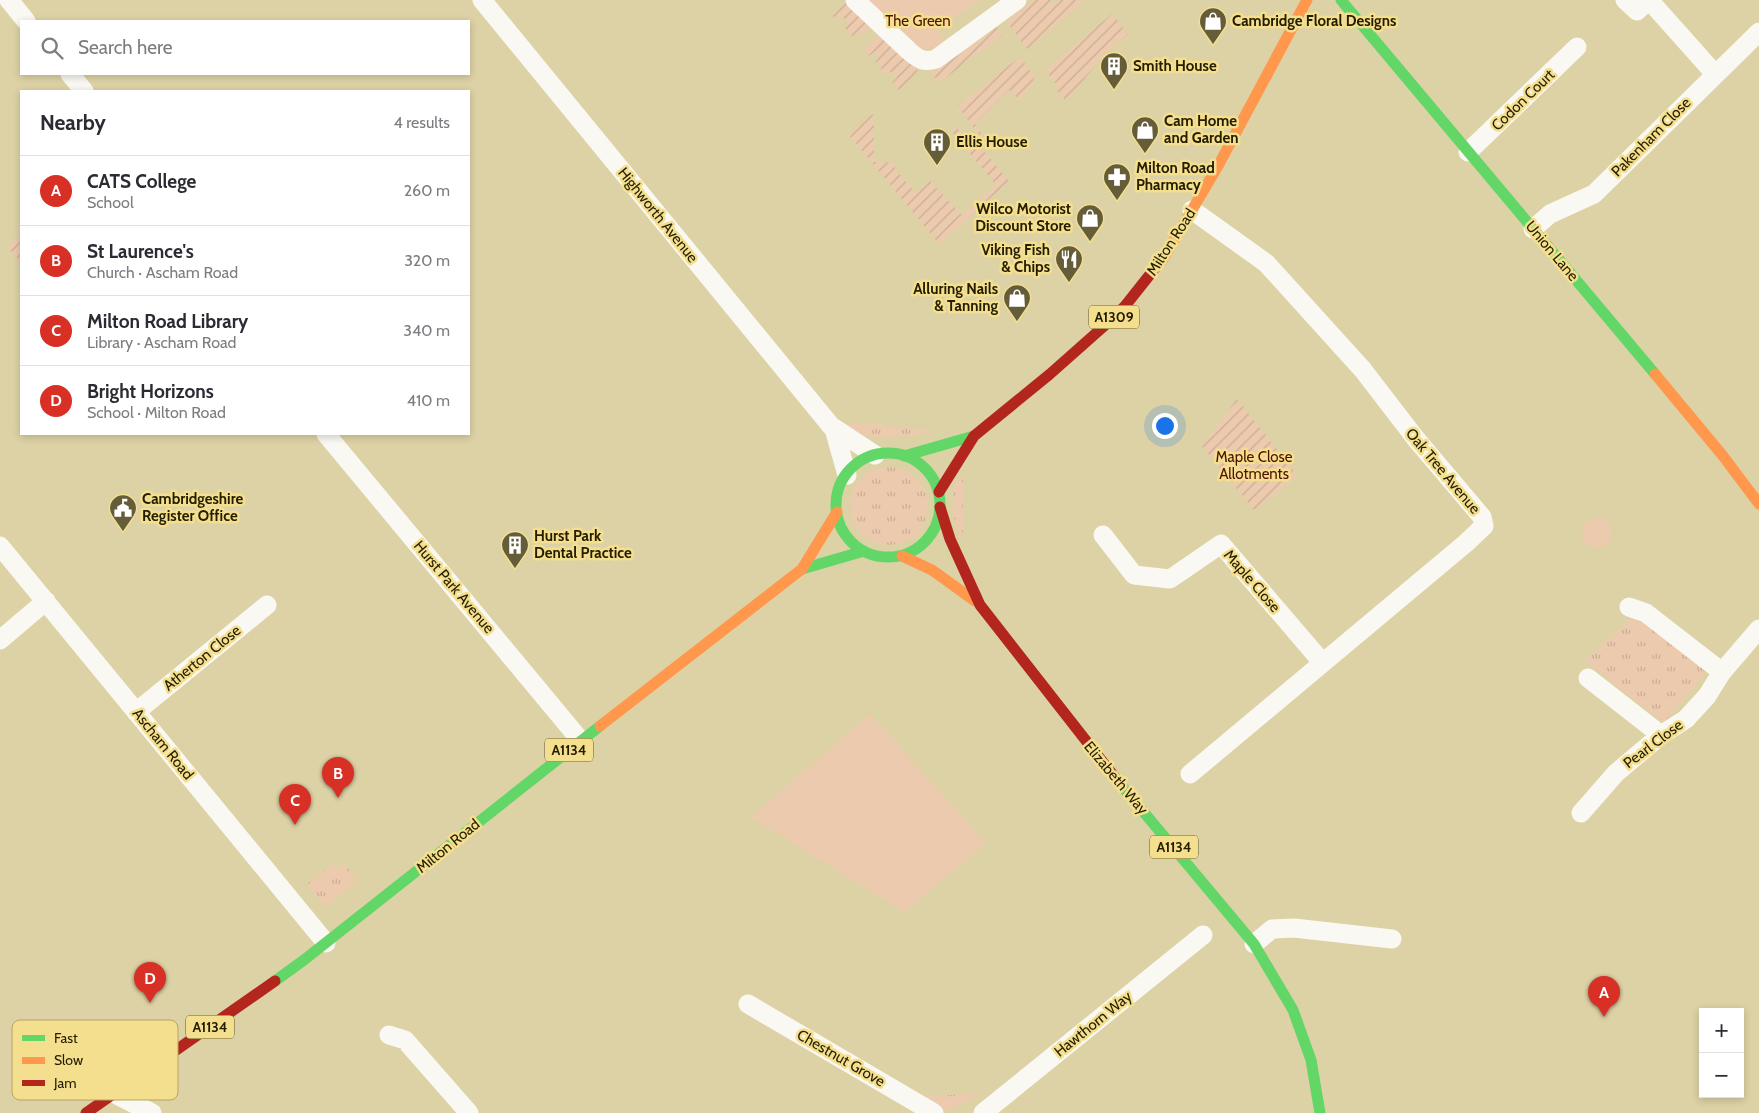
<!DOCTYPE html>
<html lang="en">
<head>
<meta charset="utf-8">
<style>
	body { margin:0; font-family:Cabin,sans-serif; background:#f2f2f3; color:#2b2b33 }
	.controls { position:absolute; right:15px; bottom:15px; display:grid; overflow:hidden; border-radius:0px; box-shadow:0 2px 8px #0003 }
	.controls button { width:45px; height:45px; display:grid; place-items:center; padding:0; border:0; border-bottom:1px solid #e1e1e2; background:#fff; color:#2b2b33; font:25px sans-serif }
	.you { position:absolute; left:1164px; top:425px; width:18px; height:18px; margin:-12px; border:4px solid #fff; border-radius:50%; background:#1a73e8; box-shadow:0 0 0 8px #1a73e833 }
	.badge { display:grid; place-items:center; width:32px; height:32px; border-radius:50%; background:#d93025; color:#fff; font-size:16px; font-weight:700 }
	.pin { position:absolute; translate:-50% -41px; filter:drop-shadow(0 1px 2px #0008) }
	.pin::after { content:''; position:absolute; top:26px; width:18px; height:15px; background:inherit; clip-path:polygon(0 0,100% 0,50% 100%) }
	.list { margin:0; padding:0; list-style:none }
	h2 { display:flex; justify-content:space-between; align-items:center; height:65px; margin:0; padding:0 20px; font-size:21px }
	h2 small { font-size:16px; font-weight:400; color:#7c7c81 }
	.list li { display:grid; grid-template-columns:32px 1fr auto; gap:15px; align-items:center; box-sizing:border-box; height:70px; padding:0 20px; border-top:1px solid #e1e1e2 }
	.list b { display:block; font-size:19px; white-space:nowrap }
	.list p { margin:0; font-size:16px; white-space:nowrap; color:#7c7c81 }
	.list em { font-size:16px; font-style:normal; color:#7c7c81 }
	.icon { flex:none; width:28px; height:28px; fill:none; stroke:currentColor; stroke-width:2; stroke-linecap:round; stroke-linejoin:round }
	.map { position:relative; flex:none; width:1759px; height:1113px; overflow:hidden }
	.search { position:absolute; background:#fff; box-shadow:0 2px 8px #0003; left:20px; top:20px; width:450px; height:55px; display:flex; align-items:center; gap:12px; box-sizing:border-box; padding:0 18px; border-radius:0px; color:#7c7c81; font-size:19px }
	.panel { position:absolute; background:#fff; box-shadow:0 2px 8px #0003; left:20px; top:90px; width:450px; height:345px; border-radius:0px }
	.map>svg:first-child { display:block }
</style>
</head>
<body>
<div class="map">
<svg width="1759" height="1113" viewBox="0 0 1759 1113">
	<defs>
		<pattern id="grass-tufts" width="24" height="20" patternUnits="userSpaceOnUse" patternTransform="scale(1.25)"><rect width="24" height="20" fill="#eccaae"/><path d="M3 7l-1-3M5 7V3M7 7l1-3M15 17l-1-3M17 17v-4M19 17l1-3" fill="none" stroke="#caad94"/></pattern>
		<pattern id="garden-furrows" width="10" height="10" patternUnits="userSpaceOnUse" patternTransform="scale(1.25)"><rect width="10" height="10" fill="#eccaae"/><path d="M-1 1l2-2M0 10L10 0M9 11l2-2" fill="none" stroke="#caad94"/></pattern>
	</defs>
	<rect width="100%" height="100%" fill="#ddd2a5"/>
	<path fill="url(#grass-tufts)" d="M 852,422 L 916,429 L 931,429 L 932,433 C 912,435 873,441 855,433 C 851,431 849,427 846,425 Z
		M850 506a39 39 0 1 1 78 0a39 39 0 1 1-78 0Z
		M 963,478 L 963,534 L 959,536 L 953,514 L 954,483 Z
		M 1636,613 L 1709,669 L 1664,723 L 1585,661 Z
		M 333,864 L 338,868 L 344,864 L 358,881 L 325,906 L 307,884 Z
		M 979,1094 L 948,1112 L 920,1096 Z"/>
	<path fill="#eccaae" d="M 868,0 L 980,0 L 937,30 L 945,41 C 936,46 929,52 918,48 Z
		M1582 533a15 15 0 1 1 30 0a15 15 0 1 1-30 0Z
		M 870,714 L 986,843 L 904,912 L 751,817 Z"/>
	<path fill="url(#garden-furrows)" d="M 1034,0 L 1050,0 L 1054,4 L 1060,0 L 1085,0 L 1027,49 L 1006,21 Z
		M 846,3 L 871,27 L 860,37 L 857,33 L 853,37 L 844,27 L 849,23 L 842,16 L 837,20 L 832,15 Z
		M 1112,14 L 1128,34 L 1105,54 L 1066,101 L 1055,88 L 1057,85 L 1045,70 Z
		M 997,27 L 1002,35 L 939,83 L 931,72 L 935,71 Z
		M 880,35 L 918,70 L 916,74 L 899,90 L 892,82 L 897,78 L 890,71 L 886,75 L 875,62 L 879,58 L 874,52 L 869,56 L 864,50 Z
		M 1020,57 L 1034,76 L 1033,83 L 1019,100 L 1009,90 L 975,124 L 983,136 L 982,138 L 957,106 Z
		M 872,114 L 874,116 L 874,162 L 895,163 L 895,169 L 916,193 L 930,181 L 962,215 L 996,185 L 951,131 L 956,127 L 962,134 L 966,130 L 1009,181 L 939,244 L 849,135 Z
		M 21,235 L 21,263 L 7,246 Z
		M 1237,399 L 1298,476 L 1254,510 L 1202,446 Z"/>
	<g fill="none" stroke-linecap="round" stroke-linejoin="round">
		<path stroke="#faf8f2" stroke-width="19" d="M 9,0 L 26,21
			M 482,0 L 831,426 L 875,455
			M 855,0 L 909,51 C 918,59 924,63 936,59 L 1017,0
			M 1625,0 L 1637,11 L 1649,0
			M 1649,0 L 1715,74
			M 70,74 L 84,91
			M 1468,152 L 1577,47
			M 1533,229 L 1550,214 L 1594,194 L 1759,32
			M 834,429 L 847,475
			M 326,434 L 581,741
			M 1103,535 L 1134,575 L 1170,579 L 1221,544 L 1322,662
			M 0,546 L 326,943
			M 1629,607 L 1646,613 L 1722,672
			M 0,640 L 46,601
			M 1588,678 L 1661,735
			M 136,712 L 267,605
			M 1190,774 L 1466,543 L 1484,526 L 1482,517 L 1416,439 L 1363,370 L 1266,263 L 1192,210
			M 1581,813 L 1616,773 L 1661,735 L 1686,719 L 1707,696 L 1722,672 L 1759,629
			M 1254,944 L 1272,929 L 1294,928 L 1392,939
			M 748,1004 L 934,1113
			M 389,1035 L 405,1040 L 469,1113
			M 115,1094 L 152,1113
			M 983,1113 L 1203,935"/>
		<path stroke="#63d668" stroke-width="11" d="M 1341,0 L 1655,374
			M836 505a52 52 0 1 1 104 0a52 52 0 1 1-104 0Z
			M 904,456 L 974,436
			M 802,569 L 864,551
			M 1116,779 L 1254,944 L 1293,1010 L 1311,1060 L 1320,1113
			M 275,981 L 304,960 L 600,726"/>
		<path stroke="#ff974d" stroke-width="11" d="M 1152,272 L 1163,259 L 1218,166 L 1307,0
			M 1655,374 L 1723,456 L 1759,504
			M 902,556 L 932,570 L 975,601
			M 600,726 L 802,569 L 837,512"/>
		<path stroke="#b3261e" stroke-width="11" d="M 939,492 L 974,436 L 1050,374 L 1103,327 L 1125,306 L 1152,272
			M 940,507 L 950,539 L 980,605 L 1116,779
			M 86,1113 L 275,981"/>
	</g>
	<defs>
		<g id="shop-pin" transform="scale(1.4375)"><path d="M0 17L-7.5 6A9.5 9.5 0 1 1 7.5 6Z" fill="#655c3a" stroke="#f4df8e"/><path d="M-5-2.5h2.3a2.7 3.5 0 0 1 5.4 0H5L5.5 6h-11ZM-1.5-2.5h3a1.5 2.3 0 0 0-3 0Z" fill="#fff"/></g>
		<g id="building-pin" transform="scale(1.4375)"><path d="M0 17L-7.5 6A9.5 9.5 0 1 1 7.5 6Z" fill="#655c3a" stroke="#f4df8e"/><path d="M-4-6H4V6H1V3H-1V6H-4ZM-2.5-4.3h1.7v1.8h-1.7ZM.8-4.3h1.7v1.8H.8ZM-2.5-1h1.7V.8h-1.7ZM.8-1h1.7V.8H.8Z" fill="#fff"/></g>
		<g id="pharmacy-pin" transform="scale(1.4375)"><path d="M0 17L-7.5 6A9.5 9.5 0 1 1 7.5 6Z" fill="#655c3a" stroke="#f4df8e"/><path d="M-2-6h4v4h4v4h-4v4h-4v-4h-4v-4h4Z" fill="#fff"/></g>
		<g id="restaurant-pin" transform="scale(1.4375)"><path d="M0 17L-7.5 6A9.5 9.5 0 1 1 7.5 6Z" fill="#655c3a" stroke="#f4df8e"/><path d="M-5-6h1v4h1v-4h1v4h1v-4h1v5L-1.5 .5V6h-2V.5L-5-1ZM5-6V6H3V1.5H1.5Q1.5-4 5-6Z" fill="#fff"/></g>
		<g id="civic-pin" transform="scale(1.4375)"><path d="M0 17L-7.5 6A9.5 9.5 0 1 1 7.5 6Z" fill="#655c3a" stroke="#f4df8e"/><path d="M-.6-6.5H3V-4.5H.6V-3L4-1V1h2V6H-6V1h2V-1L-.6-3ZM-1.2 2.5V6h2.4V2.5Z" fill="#fff"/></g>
	</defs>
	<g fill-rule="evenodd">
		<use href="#shop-pin" x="1213" y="21"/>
		<use href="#building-pin" x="1114" y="66"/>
		<use href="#shop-pin" x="1145" y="130"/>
		<use href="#building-pin" x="937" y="142"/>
		<use href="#pharmacy-pin" x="1117" y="177"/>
		<use href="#shop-pin" x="1090" y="218"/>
		<use href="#restaurant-pin" x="1069" y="259"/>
		<use href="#shop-pin" x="1017" y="298"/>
		<use href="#civic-pin" x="123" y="508"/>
		<use href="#building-pin" x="515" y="545"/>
	</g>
	<g text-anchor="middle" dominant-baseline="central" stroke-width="5" stroke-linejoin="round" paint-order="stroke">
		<g fill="#f4df8e" stroke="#63572b" stroke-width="1">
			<rect x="1089" y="305.5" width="50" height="23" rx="4"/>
			<rect x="545" y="738.5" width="48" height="23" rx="4"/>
			<rect x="1150" y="835.5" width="48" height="23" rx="4"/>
			<rect x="186" y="1015.5" width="48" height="23" rx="4"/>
		</g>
		<g font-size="14" font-weight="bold" fill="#251d00">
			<text x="1114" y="317">A1309</text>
			<text x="569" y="750">A1134</text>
			<text x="1174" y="847">A1134</text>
			<text x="210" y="1027">A1134</text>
		</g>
		<g font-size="15" fill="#4e1001" stroke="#f4df8e">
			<text x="918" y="21">The Green</text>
			<text x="1254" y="457">Maple Close<tspan x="1254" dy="17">Allotments</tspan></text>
		</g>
		<g font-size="15" font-weight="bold" fill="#251d00" stroke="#f4df8e" text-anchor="start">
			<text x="1232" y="21">Cambridge Floral Designs</text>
			<text x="1133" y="66">Smith House</text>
			<text x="1164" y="121">Cam Home<tspan x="1164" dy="17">and Garden</tspan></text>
			<text x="956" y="142">Ellis House</text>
			<text x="1136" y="168">Milton Road<tspan x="1136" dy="17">Pharmacy</tspan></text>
			<text x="1071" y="209" text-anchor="end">Wilco Motorist<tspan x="1071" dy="17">Discount Store</tspan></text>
			<text x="1050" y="250" text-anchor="end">Viking Fish<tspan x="1050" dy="17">&amp; Chips</tspan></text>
			<text x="998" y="289" text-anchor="end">Alluring Nails<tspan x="998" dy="17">&amp; Tanning</tspan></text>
			<text x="142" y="499">Cambridgeshire<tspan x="142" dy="17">Register Office</tspan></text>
			<text x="534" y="536">Hurst Park<tspan x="534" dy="17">Dental Practice</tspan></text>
		</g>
		<g font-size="15" fill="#251d00" stroke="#f4df8e">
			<text transform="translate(1523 100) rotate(-44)">Codon Court</text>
			<text transform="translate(1651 137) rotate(-45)">Pakenham Close</text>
			<text transform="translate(658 215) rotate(51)">Highworth Avenue</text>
			<text transform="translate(1171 242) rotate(-57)">Milton Road</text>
			<text transform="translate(1552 251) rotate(50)">Union Lane</text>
			<text transform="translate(1443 471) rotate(50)">Oak Tree Avenue</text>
			<text transform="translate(1252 581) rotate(49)">Maple Close</text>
			<text transform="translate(454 587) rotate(50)">Hurst Park Avenue</text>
			<text transform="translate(202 658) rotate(-39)">Atherton Close</text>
			<text transform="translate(163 744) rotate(51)">Ascham Road</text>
			<text transform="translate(1653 744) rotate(-37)">Pearl Close</text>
			<text transform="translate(1116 778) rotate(50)">Elizabeth Way</text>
			<text transform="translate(448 846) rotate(-39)">Milton Road</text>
			<text transform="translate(1093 1024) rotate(-39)">Hawthorn Way</text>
			<text transform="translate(841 1058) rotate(30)">Chestnut Grove</text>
		</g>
	</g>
	<rect x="12" y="1020" width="166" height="80" rx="8" fill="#f4df8e" stroke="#b6a563" stroke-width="1"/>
	<rect x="22" y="1035" width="23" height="6" fill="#63d668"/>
	<rect x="22" y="1057" width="23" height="7" fill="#ff974d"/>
	<rect x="22" y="1080" width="23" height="6" fill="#b3261e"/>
	<g font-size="14" fill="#251d00">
		<text x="54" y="1043">Fast</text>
		<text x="54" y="1065">Slow</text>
		<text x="54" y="1088">Jam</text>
	</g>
</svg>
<div class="controls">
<button>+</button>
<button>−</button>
</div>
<div class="you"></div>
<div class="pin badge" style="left:1604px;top:1017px">A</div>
<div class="pin badge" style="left:338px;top:798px">B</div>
<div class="pin badge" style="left:295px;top:825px">C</div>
<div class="pin badge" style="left:150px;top:1003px">D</div>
<div class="search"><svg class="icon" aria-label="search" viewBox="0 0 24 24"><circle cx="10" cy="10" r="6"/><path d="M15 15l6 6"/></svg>Search here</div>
<section class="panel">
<h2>Nearby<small>4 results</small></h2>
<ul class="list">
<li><span class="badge">A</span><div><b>CATS College</b><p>School</p></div><em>260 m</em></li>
<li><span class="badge">B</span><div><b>St Laurence's</b><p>Church · Ascham Road</p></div><em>320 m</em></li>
<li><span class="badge">C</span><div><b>Milton Road Library</b><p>Library · Ascham Road</p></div><em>340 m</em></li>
<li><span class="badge">D</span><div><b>Bright Horizons</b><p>School · Milton Road</p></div><em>410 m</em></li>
</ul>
</section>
</div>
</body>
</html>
